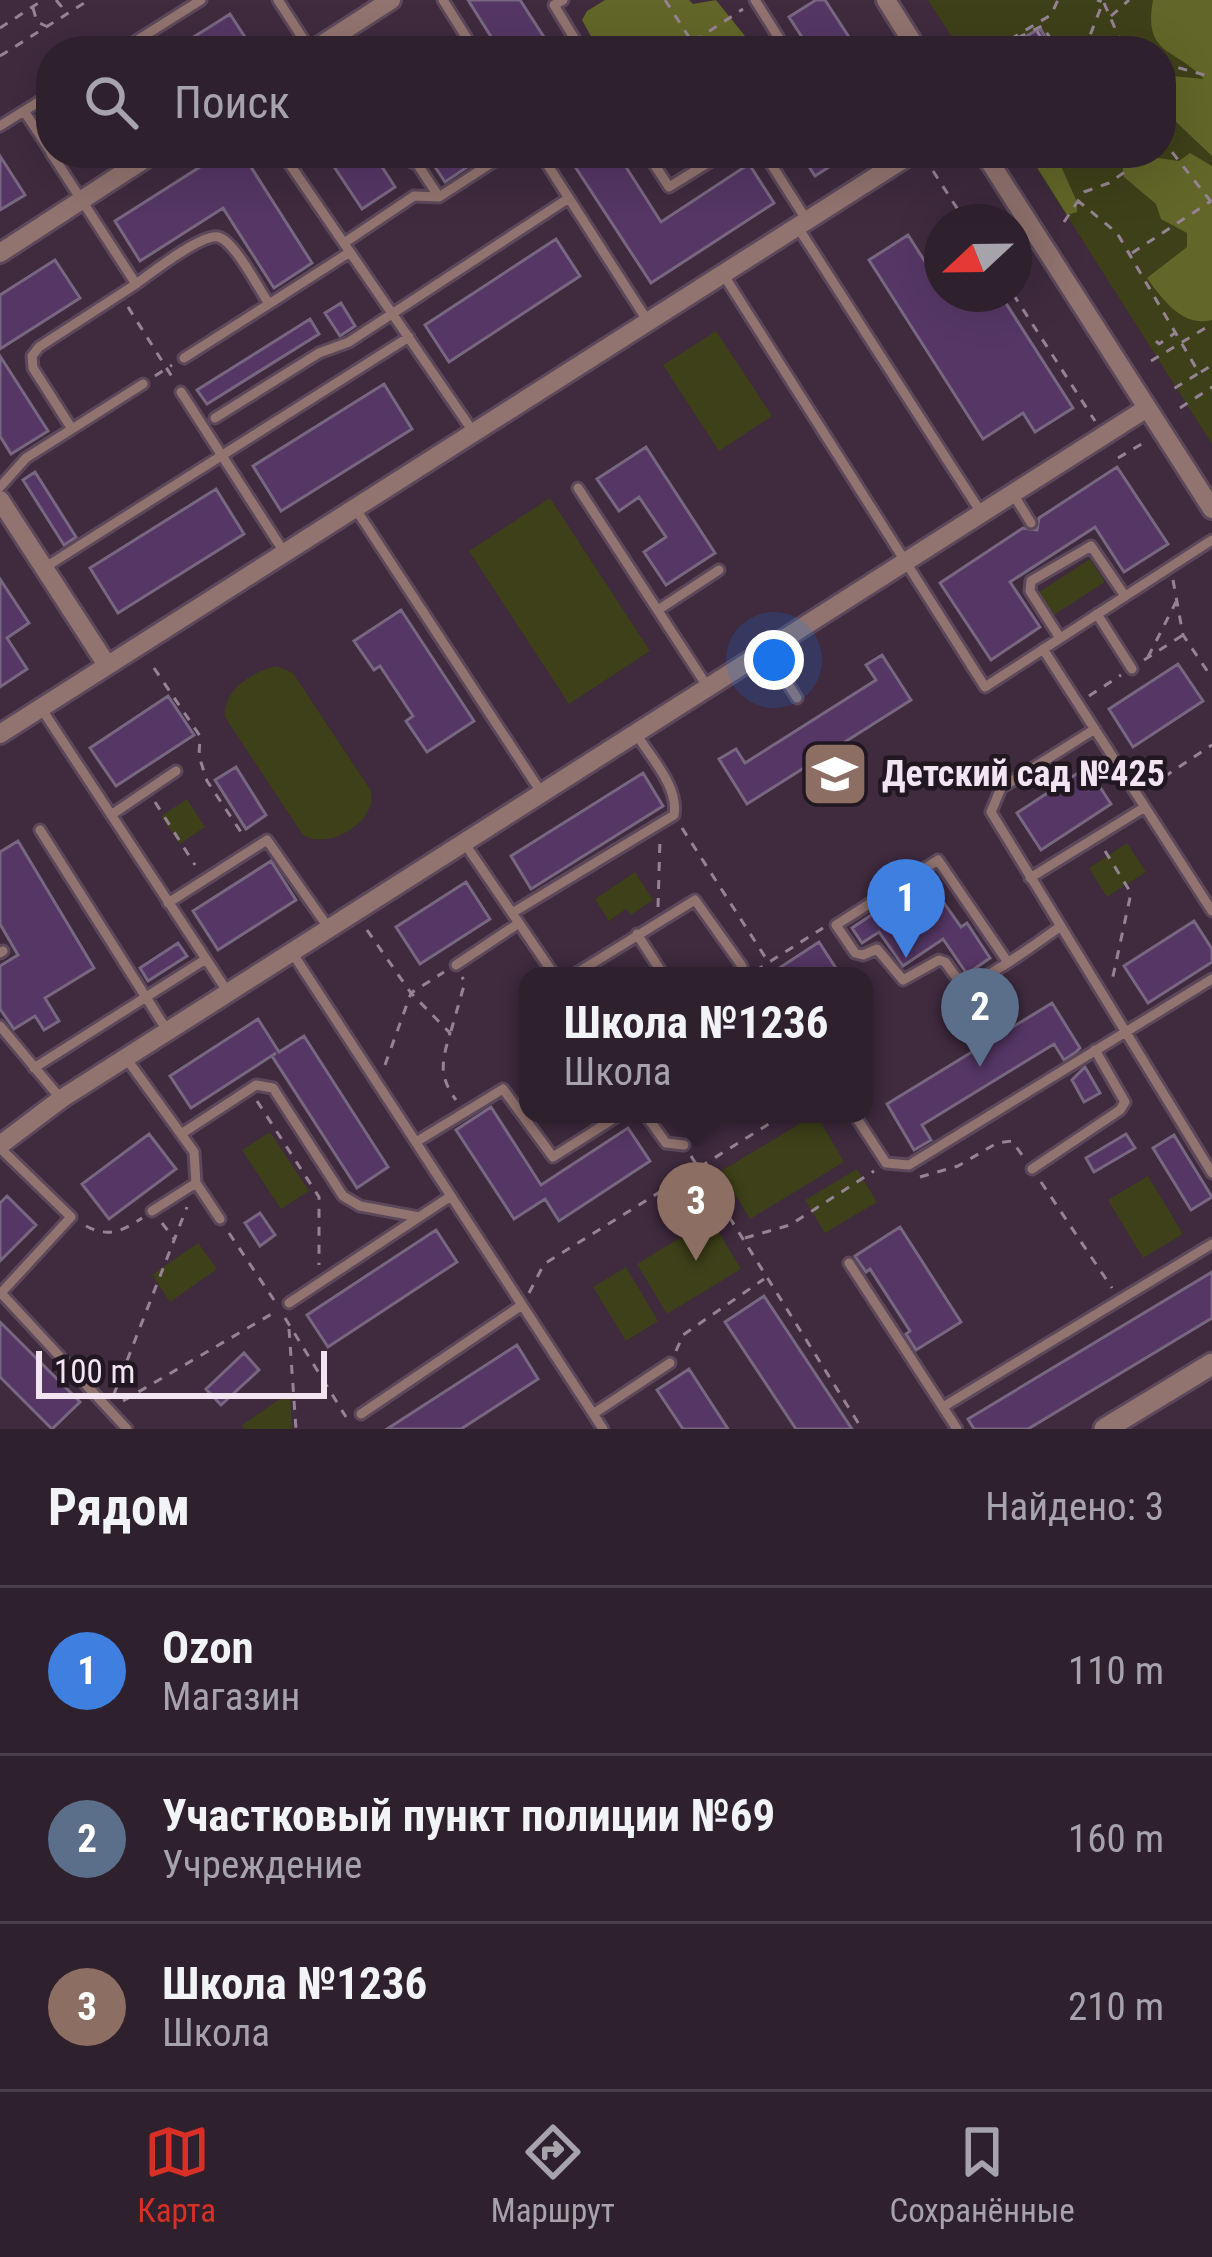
<!DOCTYPE html>
<html lang="ru">
<head>
<meta charset="utf-8">
<style>
	body { margin:0; font-family:"Roboto Condensed",sans-serif; background:#372836; color:#f1f3f6 }
	.compass { position:absolute; left:924px; top:204px; width:108px; height:108px; border-radius:50%; background:#2f202e; box-shadow:0 12px 48px #0002; rotate:248deg }
	.scale { position:absolute; left:36px; bottom:30px; width:291px; box-sizing:border-box; padding-left:12px; border:6px solid #f2e4f0; border-top:0; font-size:33px; line-height:42px; white-space:nowrap; color:#f2e4f0; -webkit-text-stroke:9px #201720; paint-order:stroke }
	.you { position:absolute; left:774px; top:660px; width:42px; height:42px; margin:-30px; border:9px solid #fff; border-radius:50%; background:#1a73e8; box-shadow:0 0 0 18px #1a73e833 }
	.badge { display:grid; place-items:center; width:78px; height:78px; border-radius:50%; background:#d93025; color:#fff; font-size:39px; font-weight:700 }
	.pin { position:absolute; translate:-50% -99px; filter:drop-shadow(0 3px 6px #0008) }
	.pin::after { content:''; position:absolute; top:63px; width:42px; height:36px; background:inherit; clip-path:polygon(0 0,100% 0,50% 100%) }
	.popup { position:absolute; left:519px; top:967px; width:354px; height:156px; box-sizing:border-box; display:grid; place-content:center; border-radius:24px; background:#2f202e; filter:drop-shadow(0 3px 9px #0005); font-size:39px; white-space:nowrap; color:#a7a3aa }
	.popup b { font-size:45px; color:#f1f3f6 }
	.popup::after { content:''; position:absolute; left:50%; top:100%; margin-left:-24px; border:24px solid transparent; border-top-color:#2f202e }
	.list { margin:0; padding:0; list-style:none }
	h2 { display:flex; justify-content:space-between; align-items:center; height:156px; margin:0; padding:0 48px; font-size:51px }
	h2 small { font-size:39px; font-weight:400; color:#a7a3aa }
	.list li { display:grid; grid-template-columns:78px 1fr auto; gap:36px; align-items:center; box-sizing:border-box; height:168px; padding:0 48px; border-top:3px solid #4a3e4a }
	.list b { display:block; font-size:45px; white-space:nowrap }
	.list p { margin:0; font-size:39px; white-space:nowrap; color:#a7a3aa }
	.list em { font-size:39px; font-style:normal; color:#a7a3aa }
	.icon { flex:none; width:66px; height:66px; fill:none; stroke:currentColor; stroke-width:2; stroke-linecap:round; stroke-linejoin:round }
	.map { position:relative; flex:none; width:1212px; height:1429px; overflow:hidden }
	.search { position:absolute; background:#2f202e; box-shadow:0 12px 48px #0002; left:36px; right:36px; top:36px; height:132px; display:flex; align-items:center; gap:30px; box-sizing:border-box; padding:0 42px; border-radius:48px; color:#a7a3aa; font-size:45px }
	.sheet { height:660px; background:#2f202e }
	nav { display:flex; justify-content:space-around; align-items:center; box-sizing:border-box; height:168px; border-top:3px solid #4a3e4a; background:#2f202e; font-size:33px; color:#a7a3aa }
	nav a { display:grid; justify-items:center; gap:6px }
	nav .on { color:#d93025 }
	.map>svg:first-child { display:block }
</style>
</head>
<body>
<div class="map">
<svg width="1212" height="1429" viewBox="0 0 1212 1429">
	<rect width="100%" height="100%" fill="#3f2a3e"/>
	<path fill="#3d4018" d="M 928,0 L 1212,0 L 1212,444 L 1027,153 L 1161,153 L 1161,51 L 961,51 Z
		M 716,331 L 772,416 L 719,451 L 663,365 Z
		M 550,498 L 650,651 L 569,704 L 469,551 Z
		M 1090,559 L 1105,582 L 1054,615 L 1039,592 Z
		M 276,666 L 293,673 L 371,791 C 378,821 329,851 303,835 L 225,717 C 223,690 252,672 276,666 Z
		M 187,799 L 205,827 L 180,844 L 161,816 Z
		M 1127,843 L 1146,872 L 1107,897 L 1089,868 Z
		M 635,872 L 653,900 L 631,915 L 626,909 L 609,921 L 595,899 Z
		M 816,1114 L 844,1162 L 750,1219 L 721,1171 Z
		M 270,1132 L 309,1191 L 281,1209 L 242,1150 Z
		M 857,1169 L 877,1202 L 825,1233 L 805,1200 Z
		M 1148,1176 L 1183,1234 L 1143,1258 L 1108,1200 Z
		M 711,1219 L 741,1269 L 667,1314 L 637,1264 Z
		M 198,1243 L 217,1269 L 170,1302 L 152,1275 Z
		M 626,1267 L 658,1321 L 626,1341 L 593,1287 Z
		M 290,1392 L 292,1429 L 244,1429 L 242,1425 Z"/>
	<path fill="#626628" d="M 605,0 L 689,0 L 693,4 L 716,0 L 745,36 L 744,51 L 599,51 L 582,20 L 587,11 Z
		M 1153,0 L 1212,0 L 1212,156 L 1173,119 L 1161,116 L 1161,75 L 1204,79 C 1174,47 1143,56 1153,0 Z
		M 1028,153 L 1106,153 L 1060,164 L 1077,202 L 1077,212 L 1067,215 Z
		M 1190,153 L 1212,166 L 1212,320 C 1183,328 1162,299 1147,278 L 1187,247 L 1187,233 L 1161,219 L 1156,204 L 1124,177 L 1122,162 L 1151,157 L 1179,161 Z"/>
	<path fill="#553664" stroke="#786781" stroke-width="3" d="M 468,0 L 520,0 L 553,51 L 500,51 Z
		M 816,0 L 825,0 L 858,51 L 811,51 L 789,17 Z
		M 230,14 L 254,51 L 171,51 L 208,28 Z
		M 1040,28 L 1053,51 L 1002,51 Z
		M 222,153 L 242,153 L 312,263 L 274,288 L 223,208 L 140,261 L 115,221 Z
		M 325,153 L 373,153 L 395,187 L 362,209 Z
		M 426,153 L 488,153 L 445,182 Z
		M 586,153 L 617,153 L 661,222 L 749,164 L 774,203 L 651,283 L 572,162 Z
		M 800,153 L 851,153 L 815,176 Z
		M 0,156 L 25,195 L 0,210 Z
		M 908,235 L 931,271 L 942,264 L 942,294 L 1000,294 L 1073,408 L 1035,432 L 1023,413 L 983,439 L 869,260 Z
		M 556,239 L 580,276 L 449,362 L 425,325 Z
		M 55,260 L 80,298 L 0,349 L 0,295 Z
		M 341,303 L 355,326 L 340,336 L 325,313 Z
		M 310,319 L 319,334 L 207,404 L 197,390 Z
		M 0,356 L 48,431 L 11,454 L 0,436 Z
		M 384,384 L 412,429 L 281,511 L 253,466 Z
		M 646,447 L 715,553 L 666,585 L 644,552 L 666,537 L 639,497 L 619,511 L 597,479 Z
		M 1117,467 L 1168,544 L 1124,572 L 1095,527 L 1075,540 L 1010,582 L 1040,627 L 991,660 L 940,583 L 1023,528 L 1037,530 L 1039,518 Z
		M 35,472 L 76,537 L 64,545 L 23,480 Z
		M 216,489 L 244,534 L 118,613 L 90,568 Z
		M 0,579 L 29,623 L 7,638 L 27,669 L 0,687 Z
		M 401,610 L 474,721 L 427,752 L 406,721 L 413,716 L 380,666 L 374,670 L 354,641 Z
		M 882,655 L 911,700 L 747,804 L 719,759 L 736,749 L 745,763 L 876,680 L 866,665 Z
		M 1178,664 L 1203,701 L 1133,747 L 1109,709 Z
		M 168,696 L 194,735 L 116,786 L 90,748 Z
		M 236,767 L 266,815 L 246,829 L 215,780 Z
		M 1087,767 L 1111,804 L 1041,850 L 1017,813 Z
		M 643,773 L 663,806 L 531,889 L 511,856 Z
		M 18,841 L 94,968 L 45,998 L 59,1021 L 44,1030 L 35,1016 L 14,1029 L 0,1009 L 0,966 L 18,955 L 0,924 L 0,852 Z
		M 271,861 L 296,900 L 218,950 L 193,911 Z
		M 931,875 L 941,890 L 937,893 L 961,927 L 967,923 L 990,958 L 967,974 L 943,939 L 903,966 L 879,932 L 862,943 L 852,928 Z
		M 466,882 L 490,919 L 420,964 L 396,927 Z
		M 1194,921 L 1212,949 L 1212,962 L 1148,1003 L 1124,966 Z
		M 819,942 L 841,976 L 767,976 Z
		M 178,943 L 187,956 L 148,981 L 140,968 Z
		M 1052,1003 L 1080,1048 L 1076,1052 L 1064,1060 L 1054,1044 L 922,1125 L 931,1140 L 914,1150 L 887,1104 Z
		M 258,1019 L 279,1052 L 304,1036 L 388,1167 L 357,1188 L 272,1056 L 276,1053 L 191,1108 L 170,1076 Z
		M 1085,1067 L 1100,1093 L 1084,1102 L 1072,1080 Z
		M 491,1107 L 541,1185 L 628,1128 L 650,1161 L 559,1221 L 545,1199 L 514,1219 L 456,1130 Z
		M 149,1134 L 176,1169 L 109,1219 L 82,1184 Z
		M 1126,1134 L 1135,1148 L 1094,1172 L 1086,1158 Z
		M 1174,1135 L 1212,1197 L 1191,1210 L 1153,1148 Z
		M 7,1196 L 36,1225 L 0,1261 L 0,1203 Z
		M 260,1213 L 275,1235 L 260,1246 L 245,1223 Z
		M 900,1227 L 961,1322 L 916,1350 L 906,1334 L 910,1331 L 870,1269 L 866,1272 L 855,1256 Z
		M 436,1230 L 457,1262 L 328,1347 L 307,1315 Z
		M 1212,1272 L 1212,1318 L 1028,1429 L 974,1429 L 968,1419 Z
		M 764,1296 L 852,1429 L 796,1429 L 725,1322 Z
		M 0,1322 L 80,1402 L 52,1429 L 0,1377 Z
		M 517,1345 L 538,1379 L 461,1429 L 387,1429 Z
		M 244,1353 L 259,1370 L 221,1405 L 206,1389 Z
		M 689,1369 L 728,1429 L 683,1429 L 657,1390 Z"/>
	<g fill="none" stroke-linecap="round" stroke-linejoin="round">
		<g stroke="#5c485a" stroke-width="15">
			<path id="service" d="M 278,0 L 311,51
				M 443,0 L 475,51
				M 563,0 L 554,5 L 582,51
				M 755,0 L 787,51
				M 120,51 L 201,0
				M 24,111 L 51,152
				M 0,126 L 51,94
				M 51,153 L 136,284 C 151,273 201,234 218,237 C 234,240 259,289 269,304 L 350,252
				M 282,153 L 472,430
				M 394,153 L 418,165 L 439,197
				M 540,153 L 647,320
				M 647,153 L 669,187 L 724,153
				M 764,153 L 806,219
				M 797,226 L 982,514
				M 344,243 L 414,196 L 439,197 L 507,153
				M 723,274 L 985,687 L 1212,540
				M 184,358 L 269,304
				M 181,392 L 284,552
				M 215,418 L 319,353 L 349,342 L 569,198
				M 72,429 L 143,384
				M 0,487 L 26,458 L 72,429 L 33,368 L 32,356 L 39,347 L 136,284
				M 578,488 L 709,689
				M 1013,494 L 1031,523
				M 355,508 L 543,795
				M 44,568 L 409,337
				M 658,610 L 719,570
				M 1097,614 L 1132,669
				M 1060,638 L 1030,591 L 1031,581 L 1091,546 L 1125,596
				M 1043,649 L 1212,911
				M 767,652 L 797,698
				M 41,708 L 229,994
				M 1095,729 L 1001,788 L 991,812 L 1212,1173
				M 111,815 L 176,771
				M 40,830 L 168,1032
				M 465,844 L 555,976
				M 1030,878 L 1145,807
				M 168,903 L 267,840 L 330,930
				M 512,913 L 674,815 C 679,787 651,758 637,735
				M 637,934 L 664,976
				M 0,953 L 3,951
				M 293,954 L 603,1429
				M 1007,961 L 938,860 L 836,925 L 855,953 L 863,955 L 877,949 L 903,980 L 939,960 L 945,962 C 951,969 956,981 966,983 C 981,985 1045,937 1061,926
				M 456,965 L 519,923
				M 572,976 L 695,900 L 742,966
				M 0,1026 L 61,1099
				M 126,1058 L 194,1152 L 196,1183 L 152,1211
				M 34,1068 L 206,959
				M 645,1114 L 666,1143 L 684,1145
				M 854,1114 L 886,1163 L 909,1165 L 1212,979
				M 181,1134 L 256,1085 L 273,1088 L 343,1196 L 360,1206 L 419,1217
				M 416,1142 L 503,1089 L 553,1157 L 621,1114
				M 0,1148 L 71,1217 L 1,1293 L 127,1429
				M 1032,1169 L 1120,1110 L 1125,1102 L 1095,1050
				M 196,1183 L 220,1219
				M 849,1263 L 957,1429
				M 289,1303 L 451,1196
				M 943,1407 L 1212,1244
				M 361,1414 L 522,1305
				M 593,1414 L 670,1363"/>
		</g>
		<g stroke="#5c485a" stroke-width="24">
			<path id="minor" d="M 886,0 L 918,51
				M 312,51 L 391,0
				M 984,153 L 1212,509
				M 0,253 L 154,153
				M 0,500 L 107,665
				M 0,734 L 913,153
				M 0,1145 L 61,1099 L 1147,408"/>
		</g>
		<g stroke="#5c485a" stroke-width="27">
			<path id="tertiary" d="M 1105,1429 L 1212,1364"/>
		</g>
		<path stroke="#958393" stroke-width="3" stroke-dasharray="9 9" stroke-linecap="butt" d="M 56,0 L 61,6 L 61,16
			M 665,0 L 698,51
			M 1104,3 L 1125,51
			M 33,8 L 37,22 L 46,26
			M 1111,16 L 1129,0
			M 0,28 L 43,0
			M 1037,31 L 1049,51
			M 1001,46 L 1042,26 L 1059,51
			M 679,51 L 743,9
			M 982,51 L 986,51
			M 999,51 L 999,46 L 1051,15 L 1058,0
			M 1084,51 L 1103,2 L 1097,0
			M 0,56 L 89,0
			M 1161,63 L 1212,77
			M 1161,138 L 1212,203
			M 1026,163 L 1037,153
			M 933,171 L 966,222
			M 1077,200 L 1117,233 L 1199,373 L 1170,391
			M 1064,222 L 1084,192 L 1109,183 L 1152,153
			M 1132,253 L 1211,201
			M 1013,294 L 1095,421
			M 128,307 L 174,380
			M 1156,341 L 1159,344 L 1175,333
			M 1151,361 L 1212,324
			M 1201,372 L 1212,365
			M 155,376 L 172,365
			M 1180,408 L 1212,387
			M 1118,458 L 1145,442
			M 1173,580 L 1183,635 L 1212,678
			M 1148,657 L 1176,602
			M 1144,660 L 1183,635
			M 154,668 L 200,736 L 199,756 L 207,781 L 241,832 L 248,834
			M 1089,696 L 1121,675
			M 1149,787 L 1212,745
			M 155,802 L 195,865
			M 682,828 L 769,963
			M 1105,851 L 1131,893 L 1112,981
			M 658,907 L 660,838
			M 367,930 L 411,993 L 450,1033 C 442,1062 438,1075 456,1100
			M 755,971 L 823,928
			M 451,1031 L 465,982 L 462,977
			M 385,1065 L 411,993 L 444,972
			M 257,1101 L 319,1197 L 319,1265
			M 679,1114 L 682,1130
			M 691,1156 L 862,1429
			M 920,1177 L 958,1166 L 997,1143 L 1012,1141 L 1025,1159
			M 1041,1182 L 1112,1288
			M 162,1223 L 174,1239
			M 86,1226 C 108,1238 123,1231 142,1218
			M 229,1233 L 274,1300
			M 745,1238 L 790,1225 L 874,1171
			M 529,1293 L 544,1264 L 785,1114
			M 285,1318 L 346,1417
			M 289,1329 L 296,1429
			M 676,1351 L 683,1335 L 764,1279
			M 114,1394 L 187,1207
			M 123,1401 L 275,1312"/>
		<use href="#service" stroke="#91736f" stroke-width="9"/>
		<use href="#minor" stroke="#91736f" stroke-width="18"/>
		<use href="#tertiary" stroke="#91736f" stroke-width="21"/>
	</g>
	<defs>
		<g id="school-square" transform="scale(3.45)"><rect x="-9" y="-9" width="18" height="18" rx="4" fill="#8d6e63" stroke="#201720"/><path d="M0-5L7-2L0 1L-7-2ZM-4 1L0 2.5L4 1V4Q0 6-4 4Z" fill="#fff"/></g>
	</defs>
	<g fill-rule="evenodd">
		<use href="#school-square" x="835" y="774"/>
	</g>
	<g text-anchor="middle" dominant-baseline="central" stroke-width="9" stroke-linejoin="round" paint-order="stroke">
		<g font-size="36" font-weight="bold" fill="#f2e4f0" stroke="#201720" text-anchor="start">
			<text x="882" y="774">Детский сад №425</text>
		</g>
	</g>
</svg>
<svg class="compass" viewBox="-18 -18 36 36"><path d="M0-13l5 13h-10z" fill="#e53935"/><path d="M0 13l5-13h-10z" fill="#a7a3aa"/></svg>
<div class="scale">100 m</div>
<div class="you"></div>
<div class="pin badge" style="left:906px;top:958px;background:#3f7fe0">1</div>
<div class="pin badge" style="left:980px;top:1067px;background:#5c6f8a">2</div>
<div class="pin badge" style="left:696px;top:1261px;background:#8d6e63">3</div>
<div class="popup"><b>Школа №1236</b>Школа</div>
<div class="search"><svg class="icon" aria-label="search" viewBox="0 0 24 24"><circle cx="10" cy="10" r="6"/><path d="M15 15l6 6"/></svg>Поиск</div>
</div>
<section class="sheet">
<h2>Рядом<small>Найдено: 3</small></h2>
<ul class="list">
<li><span class="badge" style="background:#3f7fe0">1</span><div><b>Ozon</b><p>Магазин</p></div><em>110 m</em></li>
<li><span class="badge" style="background:#5c6f8a">2</span><div><b>Участковый пункт полиции №69</b><p>Учреждение</p></div><em>160 m</em></li>
<li><span class="badge" style="background:#8d6e63">3</span><div><b>Школа №1236</b><p>Школа</p></div><em>210 m</em></li>
</ul>
</section>
<nav>
<a class="on"><svg class="icon" aria-label="map" viewBox="0 0 24 24"><path d="M3 6l6-2 6 2 6-2v14l-6 2-6-2-6 2zM9 4v14M15 6v14"/></svg>Карта</a>
<a><svg class="icon" aria-label="directions" viewBox="0 0 24 24"><path d="M12 3l9 9-9 9-9-9zM9 14v-3h6M13 9l2 2-2 2"/></svg>Маршрут</a>
<a><svg class="icon" aria-label="saved" viewBox="0 0 24 24"><path d="M7 4h10v16l-5-4-5 4z"/></svg>Сохранённые</a>
</nav>
</body>
</html>
